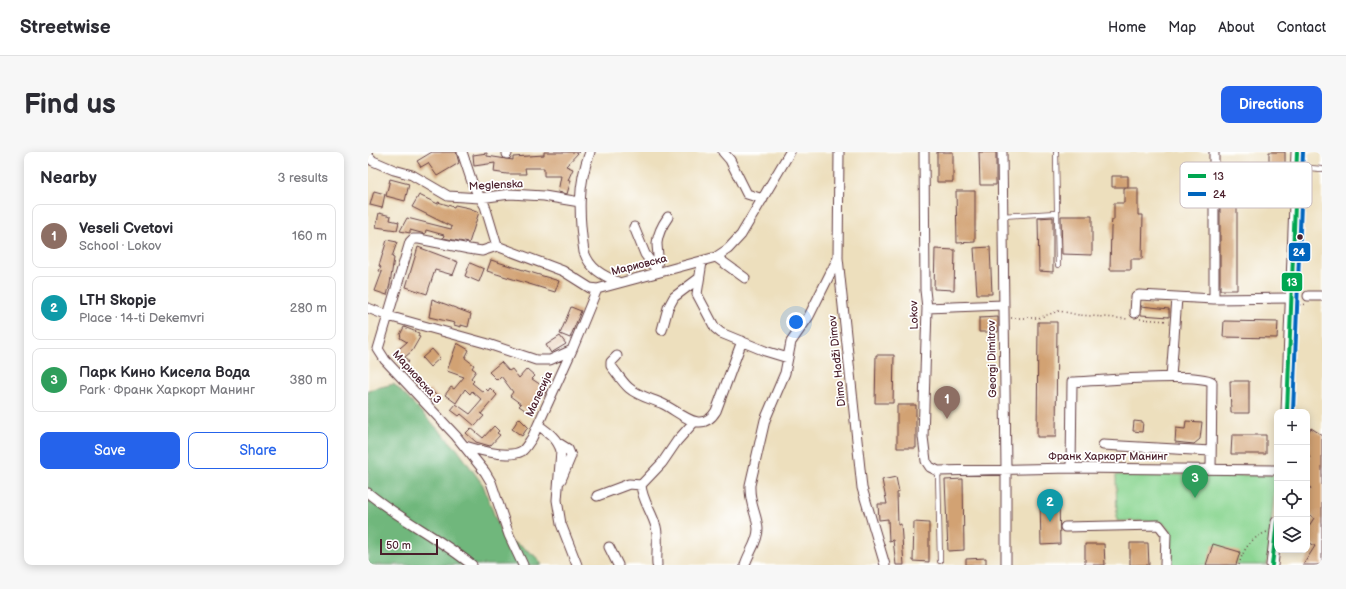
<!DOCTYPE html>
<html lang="en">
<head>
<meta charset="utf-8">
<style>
	body { margin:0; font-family:"Balsamiq Sans",sans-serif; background:#f7f7f7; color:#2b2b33 }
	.controls { position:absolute; right:12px; bottom:12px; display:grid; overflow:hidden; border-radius:8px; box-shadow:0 2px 10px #0003 }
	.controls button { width:36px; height:36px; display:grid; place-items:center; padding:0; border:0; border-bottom:1px solid #e1e1e2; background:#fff; color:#2b2b33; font:20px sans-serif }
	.scale { position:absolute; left:12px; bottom:10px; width:58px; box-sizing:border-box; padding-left:4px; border:2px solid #4a1f2b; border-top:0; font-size:11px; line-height:14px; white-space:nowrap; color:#4a1f2b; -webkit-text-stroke:3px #fff; paint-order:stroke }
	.you { position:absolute; left:428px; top:170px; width:14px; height:14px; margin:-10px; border:3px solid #fff; border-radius:50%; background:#1a73e8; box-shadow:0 0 0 6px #1a73e833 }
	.badge { display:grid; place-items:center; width:26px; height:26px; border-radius:50%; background:#2563eb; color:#fff; font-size:13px; font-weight:700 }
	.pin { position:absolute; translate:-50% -33px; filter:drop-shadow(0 1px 2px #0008) }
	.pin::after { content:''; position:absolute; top:21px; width:14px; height:12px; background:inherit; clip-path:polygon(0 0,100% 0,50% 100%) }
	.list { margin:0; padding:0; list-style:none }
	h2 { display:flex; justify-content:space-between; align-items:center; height:52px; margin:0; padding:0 16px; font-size:17px }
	h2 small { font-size:13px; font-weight:400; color:#7c7c81 }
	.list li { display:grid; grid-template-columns:26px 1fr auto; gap:12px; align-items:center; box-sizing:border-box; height:64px; margin:0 8px 8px; padding:0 8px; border:1px solid #e1e1e2; border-radius:8px }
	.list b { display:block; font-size:15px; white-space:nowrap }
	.list p { margin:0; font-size:13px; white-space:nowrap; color:#7c7c81 }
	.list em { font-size:13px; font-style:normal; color:#7c7c81 }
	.actions { display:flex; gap:8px; padding:12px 16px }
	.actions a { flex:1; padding:9px 0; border:1px solid #2563eb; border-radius:8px; text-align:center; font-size:14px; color:#2563eb }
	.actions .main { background:#2563eb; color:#fff }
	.icon { flex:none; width:22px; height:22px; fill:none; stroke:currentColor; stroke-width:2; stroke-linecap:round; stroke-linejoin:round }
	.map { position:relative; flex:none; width:954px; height:413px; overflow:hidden; border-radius:8px }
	header { display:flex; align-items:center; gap:24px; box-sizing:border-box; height:56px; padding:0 20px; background:#fff; border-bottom:1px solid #e1e1e2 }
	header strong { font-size:19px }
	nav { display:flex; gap:22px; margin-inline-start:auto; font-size:14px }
	.intro { display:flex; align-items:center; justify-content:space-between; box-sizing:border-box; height:96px; padding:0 24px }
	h1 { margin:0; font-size:28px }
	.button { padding:10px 18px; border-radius:8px; background:#2563eb; color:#fff; font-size:14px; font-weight:700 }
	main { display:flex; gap:24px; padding:0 24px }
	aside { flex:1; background:#fff; border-radius:8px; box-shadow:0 2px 10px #0003 }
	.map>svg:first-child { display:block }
</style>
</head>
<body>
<header>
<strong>Streetwise</strong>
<nav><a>Home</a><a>Map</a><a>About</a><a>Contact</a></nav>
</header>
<div class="intro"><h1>Find us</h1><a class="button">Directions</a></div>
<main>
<aside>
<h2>Nearby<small>3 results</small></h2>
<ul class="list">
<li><span class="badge" style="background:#8d6e63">1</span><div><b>Veseli Cvetovi</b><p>School · Lokov</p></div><em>160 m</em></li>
<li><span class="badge" style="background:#0f9aa8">2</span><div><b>LTH Skopje</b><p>Place · 14-ti Dekemvri</p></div><em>280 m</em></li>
<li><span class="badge" style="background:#2e9e5b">3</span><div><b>Парк Кино Кисела Вода</b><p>Park · Франк Харкорт Манинг</p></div><em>380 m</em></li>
</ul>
<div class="actions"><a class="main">Save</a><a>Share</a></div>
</aside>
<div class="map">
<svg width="954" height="413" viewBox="0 0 954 413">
	<rect width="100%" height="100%" fill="#fff"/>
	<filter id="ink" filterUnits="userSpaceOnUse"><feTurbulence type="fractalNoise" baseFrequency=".025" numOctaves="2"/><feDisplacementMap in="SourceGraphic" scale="8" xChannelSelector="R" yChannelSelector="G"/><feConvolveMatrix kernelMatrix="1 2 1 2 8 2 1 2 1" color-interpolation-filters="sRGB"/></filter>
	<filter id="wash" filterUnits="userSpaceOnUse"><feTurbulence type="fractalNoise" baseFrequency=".012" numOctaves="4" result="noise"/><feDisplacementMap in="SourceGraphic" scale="16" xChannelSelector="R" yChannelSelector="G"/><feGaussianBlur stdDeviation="0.9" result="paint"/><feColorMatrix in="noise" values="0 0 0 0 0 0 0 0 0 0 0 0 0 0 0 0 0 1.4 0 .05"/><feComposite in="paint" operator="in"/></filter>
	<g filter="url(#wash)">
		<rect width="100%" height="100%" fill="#eddfbd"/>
		<path fill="#8bd692" stroke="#6a7a5e" d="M 748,323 L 908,323 L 899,413 L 802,413 L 803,378 L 792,369 L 749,369 Z"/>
		<path fill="#70b77c" stroke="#5d6b54" d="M 26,232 L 89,297 L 115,333 L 135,386 C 149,393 167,399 174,413 L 0,413 L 0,238 Z"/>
		<g id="blocks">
			<path fill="#d2a273" d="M 64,0 L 88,0 L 91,11 L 69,24 L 60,11 L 53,15 L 49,9 Z
				M 176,0 L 211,0 L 198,14 L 205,17 L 200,28 L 203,28 L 199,42 L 190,40 L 193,24 L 176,24 L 176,16 L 157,16 L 158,22 L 139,22 L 126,20 L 127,11 L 106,14 L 105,3 L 119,1 L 119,4 L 145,8 L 145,5 L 176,3 Z
				M 569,0 L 585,0 L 585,30 L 569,30 Z
				M 611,0 L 628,0 L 628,33 L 612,33 Z
				M 901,0 L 917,0 L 917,48 L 901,48 Z
				M 744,24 L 760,24 L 760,35 L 744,35 Z
				M 22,27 L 41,32 L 37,49 L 18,44 Z
				M 756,36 L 770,36 L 770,63 L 775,63 L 774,107 L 763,107 L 763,118 L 742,118 L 743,76 L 744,68 L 746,68 L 746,51 L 756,51 Z
				M 6,39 L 17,42 L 14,56 L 2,53 Z
				M 588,39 L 607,39 L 607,90 L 589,91 Z
				M 51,43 L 70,52 L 70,50 L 86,55 L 87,53 L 101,56 L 111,60 L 101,91 L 75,86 L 76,83 L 58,78 L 57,82 L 42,78 L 42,81 L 32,79 L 39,66 L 83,77 L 84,75 L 44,55 Z
				M 852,48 L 869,48 L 869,138 L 852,138 Z
				M 11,61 L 23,64 L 22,68 L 31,70 L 29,78 L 8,75 Z
				M 693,64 L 724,64 L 724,103 L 694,102 Z
				M 685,65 L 685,120 L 671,119 L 670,66 Z
				M 19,88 L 29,90 L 24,105 L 26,106 L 22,132 L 19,143 L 7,139 L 14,120 L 11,119 L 13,115 L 11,114 Z
				M 50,95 L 90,110 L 85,123 L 67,118 L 59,142 L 38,135 Z
				M 622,95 L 624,142 L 609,142 L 606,96 Z
				M 567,97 L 587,98 L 586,138 L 566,137 Z
				M 123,108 L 191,129 L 187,140 L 119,119 Z
				M 102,111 L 116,117 L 111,130 L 97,124 Z
				M 64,147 L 103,162 L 100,175 L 93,173 L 93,175 L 86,173 L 87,171 L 61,165 Z
				M 773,154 L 801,157 L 801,165 L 773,163 Z
				M 203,155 L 213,159 L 202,186 L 192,182 Z
				M 630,165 L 630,180 L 611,180 L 611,166 Z
				M 856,169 L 910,170 L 909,186 L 855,185 Z
				M 670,170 L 689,170 L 688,285 L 669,285 Z
				M 36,175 L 51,181 L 50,184 L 52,185 L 44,199 L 37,205 L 41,210 L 36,214 L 25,202 L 39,190 L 32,186 L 33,184 L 32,183 Z
				M 192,184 L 198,192 L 183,201 L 178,193 Z
				M 89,191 L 101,198 L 97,206 L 106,213 L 104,216 L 108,219 L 103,226 L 106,229 L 104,231 L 115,240 L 118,237 L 120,239 L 122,236 L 129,243 L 113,262 L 116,264 L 107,274 L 93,262 L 91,264 L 83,258 L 88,252 L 102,262 L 114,248 L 104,239 L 102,242 L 97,237 L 88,251 L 77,243 L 83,235 L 86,237 L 96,225 L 79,219 Z
				M 64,197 L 72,206 L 62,215 L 54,206 Z
				M 508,203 L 526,203 L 525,251 L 507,251 Z
				M 133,210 L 141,219 L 144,217 L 151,226 L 159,217 L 167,224 L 164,227 L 179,237 L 176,244 L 173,242 L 160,260 L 151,254 L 153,252 L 142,244 L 145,240 L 133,224 L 129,228 L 121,220 Z
				M 862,229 L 881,229 L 881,261 L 863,261 Z
				M 62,237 L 71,246 L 66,251 L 57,242 Z
				M 529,253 L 548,253 L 548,296 L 529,296 Z
				M 151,266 L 160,275 L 154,284 L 144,277 Z
				M 766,269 L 775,270 L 774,280 L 765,279 Z
				M 818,269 L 834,270 L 832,287 L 826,292 L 807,290 L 808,276 L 817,277 Z
				M 126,274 L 131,279 L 129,281 L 132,283 L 122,294 L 108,290 L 98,281 L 103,276 L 115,286 Z
				M 943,276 L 954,283 L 954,413 L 935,413 L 947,394 L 939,389 L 939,377 L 946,366 L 939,361 L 939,342 L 943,336 L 939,333 L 939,310 L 942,305 L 939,303 L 939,282 Z
				M 864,283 L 898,283 L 898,302 L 863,302 Z
				M 528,325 L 531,340 L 529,341 L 530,373 L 533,372 L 536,413 L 528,413 L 525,388 L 521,389 L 520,367 L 511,368 L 510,352 L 519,352 L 514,328 Z
				M 595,327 L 596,398 L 580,399 L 577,328 Z
				M 672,347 L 691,347 L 692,392 L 673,393 Z
				M 546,370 L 561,371 L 561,410 L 545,409 Z
				M 762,391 L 780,391 L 781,413 L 762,413 Z
				M 717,392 L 736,392 L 737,413 L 717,413 Z
				M 845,392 L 872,400 L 868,413 L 838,413 Z
				M 618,406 L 618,413 L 598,413 L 598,407 Z"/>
		</g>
	</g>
	<g filter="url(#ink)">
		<use href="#blocks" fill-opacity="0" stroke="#623c41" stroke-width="1"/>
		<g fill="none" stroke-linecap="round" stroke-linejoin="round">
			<g stroke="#623c41" stroke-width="6">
				<path id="service" d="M 688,0 L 690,113
					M 928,15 L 954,17
					M 634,64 L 689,61
					M 570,319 L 572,409"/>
			</g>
			<g stroke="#623c41" stroke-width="11">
				<path id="minor" d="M 94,0 L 105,33 L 117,54 L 129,94 L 195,119 L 222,136 L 229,137 L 348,105 L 360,97 L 373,83 L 422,0
					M 222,0 C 209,33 211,66 216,100 C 222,117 234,123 250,130
					M 355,0 L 362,8 L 379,42 L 395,47
					M 471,0 L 470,106 L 494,336 L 517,413
					M 556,0 L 557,138 L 559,156 L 555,285 L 558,309 L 562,315 L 570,319 L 703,316 L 909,318
					M 634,0 L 638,316 L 638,413
					M 846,0 L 846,147
					M 139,2 L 139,0
					M 0,4 L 5,9 L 26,18 L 44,23 L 80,44 L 112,46 L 142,42 L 176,44 L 212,50
					M 266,75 L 277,102 L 290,120
					M 129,94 L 114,99 L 101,97 L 51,87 L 45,87 L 42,90 L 10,197 L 17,208 L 88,284 L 117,320 L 123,330 L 141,383 L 155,413
					M 348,105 L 377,126
					M 334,110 L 329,142 L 347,176 L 353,181 L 397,199 L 420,206
					M 288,116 C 292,107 289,100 289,91 C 290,81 295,72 300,65
					M 940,144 L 954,144
					M 0,156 L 20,164 L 117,191 L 168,208 L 182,208 L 204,198
					M 559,156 L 635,153
					M 767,161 L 768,145 L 771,143 L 846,147 L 924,146
					M 294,178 L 300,156 L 306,145 L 330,127
					M 249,204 L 243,210 L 243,214 C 249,221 254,230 261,236 C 270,244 284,247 295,252 C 312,260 333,284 348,259 L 374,189
					M 803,225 L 809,146
					M 170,273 C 180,280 190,287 193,299 L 189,348 L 193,372 L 209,413
					M 192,292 L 200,297 L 203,304 L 193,328
					M 735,293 L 843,299
					M 97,294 C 110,298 140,307 154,299 C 158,296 161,290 164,286 L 204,198 L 229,137
					M 703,316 L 704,230 C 727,229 830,220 844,230 L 843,316
					M 273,333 C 274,348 284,360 288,375 C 291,387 288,401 289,413
					M 0,341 C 33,368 71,386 104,413
					M 229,344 L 261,332 L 273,333 L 294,311 L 309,289 L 326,270
					M 697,375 L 791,373 L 798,382 L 797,413
					M 241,395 L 250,413
					M 377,413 C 380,401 390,391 390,377 C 389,362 381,352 382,333 L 397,268 L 417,221 L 423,190 L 441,164 L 470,106"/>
			</g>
			<g stroke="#623c41" stroke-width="13">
				<path id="tertiary" d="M 919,260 L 929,0
					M 904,413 L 909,370"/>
			</g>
			<path stroke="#623c41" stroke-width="1.5" stroke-dasharray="1 3" stroke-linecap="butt" d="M 932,153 L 939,152
				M 643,166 L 670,166 L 691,159 L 711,163 L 761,167
				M 772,167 L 800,169
				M 871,413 C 875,397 883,386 899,380"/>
			<use href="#service" stroke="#fff" stroke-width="4.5"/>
			<use href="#minor" stroke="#fff" stroke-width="9"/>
			<use href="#tertiary" stroke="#fff" stroke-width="11"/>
			<g stroke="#fff" stroke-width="7">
				<path id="bus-1" d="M 919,260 L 929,0
					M 904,413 L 909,370"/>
			</g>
			<g stroke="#fff" stroke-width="7">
				<path id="bus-2" d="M 925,260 L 935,0"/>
			</g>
			<use href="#bus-1" stroke="#00a651" stroke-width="4"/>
			<use href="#bus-2" stroke="#0065bd" stroke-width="4"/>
		</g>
	</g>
	<circle fill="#4a1f2b" stroke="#fff" stroke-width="1.5" cx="932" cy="85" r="3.5"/>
	<g text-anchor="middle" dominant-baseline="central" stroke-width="3.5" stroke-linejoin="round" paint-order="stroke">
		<g font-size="11" fill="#4a1f2b" stroke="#fff">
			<text transform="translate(128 33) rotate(-3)">Meglenska</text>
			<text transform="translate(271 113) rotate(-14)">Мариовска</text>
			<text transform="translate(546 163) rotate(-91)">Lokov</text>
			<text transform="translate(624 207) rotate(-91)">Georgi Dimitrov</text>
			<text transform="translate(469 209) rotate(-96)">Dimo Hadži Dimov</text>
			<text transform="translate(49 225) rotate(48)">Мариовска 3</text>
			<text transform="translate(171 242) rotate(-65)">Малесија</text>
			<text x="740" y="304">Франк Харкорт Манинг</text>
		</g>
	</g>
	<rect x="812" y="10" width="132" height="46" rx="6" fill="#fff" stroke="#c9bcbf" stroke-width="1"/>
	<rect x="820" y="22" width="18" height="4" fill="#00a651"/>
	<rect x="820" y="40" width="18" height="4" fill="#0065bd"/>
	<g font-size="11" fill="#4a1f2b">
		<text x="845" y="28">13</text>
		<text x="845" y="46">24</text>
	</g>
	<g stroke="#fff" stroke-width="1.5">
		<rect x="920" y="90" width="23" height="20" rx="4" fill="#0065bd"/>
		<rect x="913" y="120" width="22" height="20" rx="4" fill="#00a651"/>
	</g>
	<g font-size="11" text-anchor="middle" font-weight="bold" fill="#fff">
		<text x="931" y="104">24</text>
		<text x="924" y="134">13</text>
	</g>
</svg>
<div class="controls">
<button>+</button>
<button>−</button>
<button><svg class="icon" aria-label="locate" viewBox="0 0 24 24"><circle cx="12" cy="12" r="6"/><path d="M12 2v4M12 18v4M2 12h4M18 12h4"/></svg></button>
<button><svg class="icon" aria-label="layers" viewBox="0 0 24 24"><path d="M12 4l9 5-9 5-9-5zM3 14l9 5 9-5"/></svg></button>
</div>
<div class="scale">50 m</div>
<div class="you"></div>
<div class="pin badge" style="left:579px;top:267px;background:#8d6e63">1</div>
<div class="pin badge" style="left:682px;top:370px;background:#0f9aa8">2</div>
<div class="pin badge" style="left:827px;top:346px;background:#2e9e5b">3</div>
</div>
</main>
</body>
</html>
